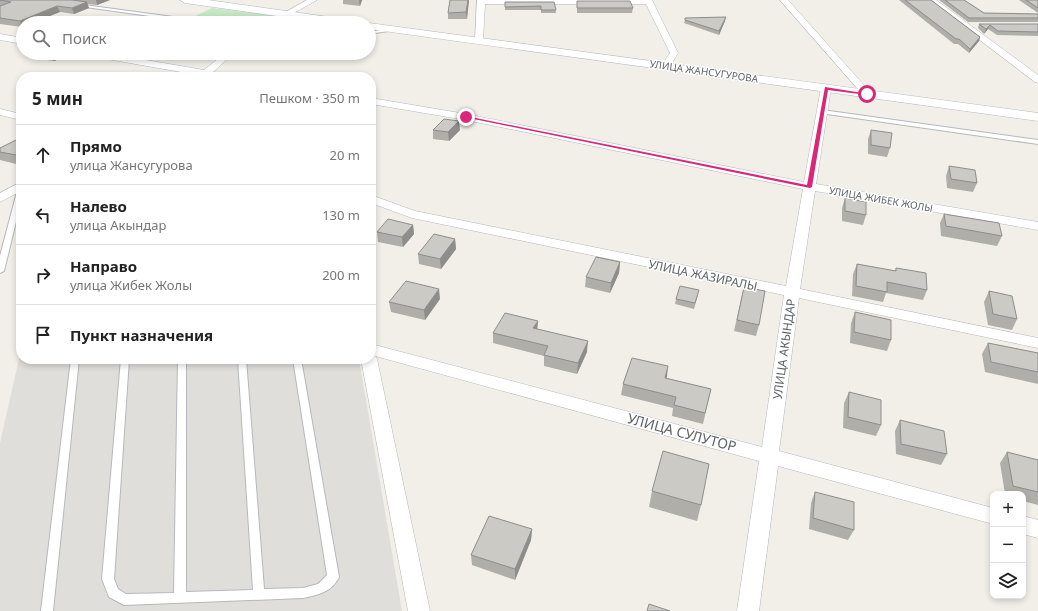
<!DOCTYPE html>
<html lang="ru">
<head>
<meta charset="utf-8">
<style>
	body { margin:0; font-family:"Noto Sans",sans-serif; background:#f2f2f2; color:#222 }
	.controls { position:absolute; right:12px; bottom:12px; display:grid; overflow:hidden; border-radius:8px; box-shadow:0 2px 6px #0003 }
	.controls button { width:36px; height:36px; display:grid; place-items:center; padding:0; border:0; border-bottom:1px solid #e0e0e0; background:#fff; color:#222; font:20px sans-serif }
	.stop { position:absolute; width:12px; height:12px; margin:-9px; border:3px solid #db2777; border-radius:50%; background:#fff }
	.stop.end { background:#db2777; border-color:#fff; box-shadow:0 1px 4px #0008 }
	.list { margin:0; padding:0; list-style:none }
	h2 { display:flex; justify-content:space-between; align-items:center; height:52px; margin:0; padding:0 16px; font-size:17px }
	h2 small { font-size:13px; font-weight:400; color:#767676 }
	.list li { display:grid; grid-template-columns:26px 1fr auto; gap:12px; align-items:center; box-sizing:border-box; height:60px; padding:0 16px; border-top:1px solid #e0e0e0 }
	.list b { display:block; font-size:15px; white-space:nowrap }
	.list p { margin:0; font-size:13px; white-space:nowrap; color:#767676 }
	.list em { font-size:13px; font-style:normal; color:#767676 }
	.icon { flex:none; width:22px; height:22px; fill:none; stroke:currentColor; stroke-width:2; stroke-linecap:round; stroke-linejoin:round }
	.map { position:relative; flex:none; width:1038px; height:611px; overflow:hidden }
	.search { position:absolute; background:#fff; box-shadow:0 2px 6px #0003; left:16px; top:16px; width:360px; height:44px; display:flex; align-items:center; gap:10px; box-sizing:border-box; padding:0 14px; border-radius:22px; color:#767676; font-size:15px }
	.panel { position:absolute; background:#fff; box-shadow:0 2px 6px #0003; left:16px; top:72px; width:360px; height:292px; border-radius:16px }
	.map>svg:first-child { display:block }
</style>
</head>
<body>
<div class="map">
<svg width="1038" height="611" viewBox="0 0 1038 611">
	<rect width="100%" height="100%" fill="#f1efe8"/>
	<path fill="#e0deda" d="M 21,350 L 21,359 L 359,359 L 402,611 L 0,611 L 0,443 Z"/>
	<path fill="#c5e8c5" d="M 212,8 L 277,16 L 265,23 L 223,23 L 191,18 Z"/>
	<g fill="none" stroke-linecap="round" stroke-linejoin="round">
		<g stroke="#b5b8bc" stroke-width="2">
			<path id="lane" d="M 77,4 L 210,22 L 212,23 L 200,23 L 78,6 Z
				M 276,19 L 287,22 L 287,23 C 282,23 278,23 274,20 Z
				M 393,28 L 395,29 L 395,30 L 369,34 L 369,32 Z
				M 822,110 L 1038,140 L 1038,144 L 820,113 L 819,112 Z
				M 21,186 L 21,201 L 4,271 L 0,273 L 0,256 L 18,188 Z
				M 71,359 L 79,359 L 53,611 L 41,611 Z
				M 121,359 L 129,359 L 114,579 L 118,589 L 126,594 L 174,593 L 178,359 L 186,359 L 186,592 L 253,590 L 238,359 L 246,359 L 264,589 L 303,588 L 318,584 L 327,575 L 293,359 L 301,359 L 339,577 C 332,592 318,595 303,598 L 124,605 L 109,597 L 102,579 Z"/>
		</g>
		<g stroke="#b5b8bc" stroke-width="1">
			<path id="street" d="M 307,0 L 317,0 L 276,23 L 266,23 Z
				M 477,0 L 652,0 L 678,53 L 669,68 L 663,68 L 661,66 L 670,53 L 646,4 L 485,4 L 483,40 L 479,43 L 476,42 L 475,40 Z
				M 780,0 L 788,0 L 870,92 L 872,94 L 870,96 L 864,96 Z
				M 927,0 L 936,0 L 1038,75 L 1038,83 L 1035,82 Z
				M 0,34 L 23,38 L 23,44 L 0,40 Z
				M 86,53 L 105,53 L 204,70 L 225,53 L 234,53 L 213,72 L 231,75 L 233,77 L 196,77 L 198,75 L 90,56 Z
				M 826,85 L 831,88 L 816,184 L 1038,222 L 1038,230 L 815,191 L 800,289 L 1038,338 L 1038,348 L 799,298 L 779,451 L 993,508 L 993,524 L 778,466 L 759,611 L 737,611 L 759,461 L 375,356 L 377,359 L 430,611 L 408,611 L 361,359 L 371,359 L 371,344 L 762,447 L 784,295 L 412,218 L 371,203 L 371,195 L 415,211 L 786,286 L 803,189 L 466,120 L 371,104 L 371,98 L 466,114 L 804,182 L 821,88 Z
				M 0,109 L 21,114 L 21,120 L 0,115 Z
				M 21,182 L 21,191 L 0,202 L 0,193 Z
				M 1023,516 L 1038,520 L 1038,538 L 1023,534 Z"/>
		</g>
		<g stroke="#b6babf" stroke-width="1">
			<path id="secondary" d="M 180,0 L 208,0 L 350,20 L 354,21 L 356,23 L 326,23 L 185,3 Z
				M 367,23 L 369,23 L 1038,113 L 1038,121 L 369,29 L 369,23 Z"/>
		</g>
		<use href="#lane" fill="#fff" fill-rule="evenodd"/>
		<use href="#street" fill="#fff" fill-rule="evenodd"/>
		<use href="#secondary" fill="#fff" fill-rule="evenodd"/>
	</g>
	<path fill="#afaea9" d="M 0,0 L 110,0 L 97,5 L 87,4 L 89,8 L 74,14 L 60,12 L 23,23 L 23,27 L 22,27 L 0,24 Z
		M 343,0 L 362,0 L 360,6 L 343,4 Z
		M 450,0 L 469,0 L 467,19 L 448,19 L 448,13 Z
		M 899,0 L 931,0 L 980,37 L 979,41 L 969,53 L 958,44 L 954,44 Z
		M 939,0 L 964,0 L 984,13 L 1038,14 L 1038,22 L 968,22 Z
		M 1019,0 L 1038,0 L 1038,13 Z
		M 577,1 L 633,8 L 632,13 L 577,13 Z
		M 505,2 L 554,2 L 556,13 L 541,13 L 541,10 L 505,10 Z
		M 685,20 L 725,21 L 719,35 L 684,23 Z
		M 979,24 L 1038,24 L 1038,36 L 997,35 L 988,29 L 984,34 L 978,28 Z
		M 25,53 L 72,53 L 54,61 L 27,57 Z
		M 140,53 L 157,53 L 153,55 Z
		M 261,53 L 291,53 L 285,57 Z
		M 433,130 L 460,130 L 449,141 L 433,139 Z
		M 871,130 L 890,148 L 887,157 L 868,154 L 868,139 Z
		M 21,141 L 21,164 L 20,165 L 0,160 L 0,148 Z
		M 949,166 L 977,183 L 973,192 L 947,188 L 946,176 Z
		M 845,198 L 866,215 L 863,225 L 842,221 L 842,208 Z
		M 944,214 L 1002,236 L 997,246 L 941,236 L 940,223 Z
		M 413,225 L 414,234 L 403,247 L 378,242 L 377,232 Z
		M 455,239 L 456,249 L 441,269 L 419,264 L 418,254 Z
		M 620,262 L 619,273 L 610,293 L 585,287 L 586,277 Z
		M 857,264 L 895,271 L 896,268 L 927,290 L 923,300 L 886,293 L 883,302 L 852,296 L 853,274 Z
		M 744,287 L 759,325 L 756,336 L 734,331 Z
		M 989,291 L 1017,319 L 1012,330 L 988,325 L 984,302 Z
		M 698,295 L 694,309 L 675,304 L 676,299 Z
		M 440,299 L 425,320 L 391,312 L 389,302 Z
		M 855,312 L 891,340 L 887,351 L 850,343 L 851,323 Z
		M 538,321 L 537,329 L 587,352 L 577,374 L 544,366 L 544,356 L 493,343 L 493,333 Z
		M 988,343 L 1038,353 L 1038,384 L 985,372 L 982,354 Z
		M 666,378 L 711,389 L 703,424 L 672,416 L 673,408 L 621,395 L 623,384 Z
		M 849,392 L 881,425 L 876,436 L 843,428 L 844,403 Z
		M 900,420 L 947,454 L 941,465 L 896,454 L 895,431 Z
		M 1007,452 L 1038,460 L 1038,505 L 1023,501 L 1023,494 L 1005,494 L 1000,463 Z
		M 652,491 L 701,505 L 697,521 L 649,507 Z
		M 815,492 L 854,530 L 848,540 L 809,529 L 811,503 Z
		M 532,529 L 531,540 L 515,580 L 472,565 L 471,555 Z"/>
	<path fill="#8f8d8a" d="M 96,0 L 110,0 L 97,5 Z
		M 359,0 L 362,0 L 360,6 Z
		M 468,0 L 469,0 L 467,19 L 466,12 Z
		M 87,2 L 89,8 L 74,14 L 72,8 Z
		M 57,6 L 60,12 L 33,23 L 23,23 L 23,27 L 22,27 L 20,21 Z
		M 726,17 L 725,21 L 719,35 L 719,31 Z
		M 990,25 L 988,29 L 984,34 L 986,29 Z
		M 980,37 L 979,41 L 969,53 L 970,49 Z
		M 51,53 L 72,53 L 54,61 Z
		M 284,53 L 291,53 L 285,57 Z
		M 459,121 L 460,130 L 449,141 L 448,132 Z
		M 21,153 L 21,164 L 20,165 L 16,155 Z
		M 413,225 L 414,234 L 403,247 L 402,237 Z
		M 455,239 L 456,249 L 441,269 L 440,259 Z
		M 620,262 L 619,273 L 610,293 L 611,283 Z
		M 439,289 L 440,299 L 425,320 L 424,310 Z
		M 538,321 L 537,331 L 533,328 Z
		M 588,341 L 587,352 L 577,374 L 578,363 Z
		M 668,366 L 667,377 L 663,389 L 665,378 Z
		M 532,529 L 531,540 L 515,580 L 515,569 Z"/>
	<path fill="#cccac5" stroke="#8f8d8a" d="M 0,0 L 72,0 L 87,2 L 72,8 L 57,6 L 20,21 L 0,18 L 0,6 L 11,2 Z
		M 450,0 L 468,0 L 466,12 L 448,13 Z
		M 905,0 L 931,0 L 980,37 L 970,49 L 959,39 L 956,39 Z
		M 945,0 L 964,0 L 984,13 L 1038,14 L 1038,18 L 969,18 Z
		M 1026,0 L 1038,0 L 1038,8 Z
		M 577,1 L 630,1 L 633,8 L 577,8 Z
		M 505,2 L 554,2 L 556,10 L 541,10 L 541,6 L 505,7 Z
		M 154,17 L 197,23 L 141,23 Z
		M 726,17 L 719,31 L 685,20 L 685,18 Z
		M 979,24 L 1038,24 L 1038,32 L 998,31 L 990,25 L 986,29 Z
		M 444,119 L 459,121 L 448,132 L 433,130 Z
		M 871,130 L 892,133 L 890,148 L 871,145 Z
		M 16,140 L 21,141 L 21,153 L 16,155 L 0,152 L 0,148 Z
		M 949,166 L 975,170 L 977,183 L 951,179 Z
		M 845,198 L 866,202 L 866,215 L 845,211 Z
		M 944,214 L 999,223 L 1002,236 L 946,226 Z
		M 388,219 L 413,225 L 402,237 L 377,232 Z
		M 434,234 L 455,239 L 440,259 L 418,254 Z
		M 596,257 L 620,262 L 611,283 L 586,277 Z
		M 857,264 L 896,271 L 896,268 L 926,273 L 927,290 L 887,282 L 887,292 L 856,286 Z
		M 406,281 L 439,289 L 424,310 L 389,302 Z
		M 680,286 L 699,290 L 695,303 L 676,299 Z
		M 744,287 L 765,291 L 759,325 L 737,320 Z
		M 989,291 L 1012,296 L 1017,319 L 993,314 Z
		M 855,312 L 891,320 L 891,340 L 854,332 Z
		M 505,313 L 538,321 L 533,328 L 588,341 L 578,363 L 544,355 L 548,346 L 493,333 Z
		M 988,343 L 1038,353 L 1038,372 L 991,362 Z
		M 632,358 L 668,366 L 665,378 L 711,389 L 705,413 L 674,405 L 676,397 L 623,384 Z
		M 849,392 L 881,400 L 881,425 L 848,417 Z
		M 900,420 L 944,431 L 947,454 L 901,444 Z
		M 663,451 L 709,464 L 701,505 L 652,491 Z
		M 1007,452 L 1038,460 L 1038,492 L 1013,486 Z
		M 815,492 L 854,502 L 854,530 L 813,518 Z
		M 489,516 L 532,529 L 515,569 L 471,555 Z
		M 649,604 L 670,611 L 647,611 Z"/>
	<path fill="#db2777" d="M 825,87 L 869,94 L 867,95 L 828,90 L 812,187 L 810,188 L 464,117 L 466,116 L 807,185 Z"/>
	<g text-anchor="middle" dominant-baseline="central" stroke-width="3" stroke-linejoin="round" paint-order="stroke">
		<g font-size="10" fill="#5f6368" stroke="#fff">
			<text transform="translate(704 71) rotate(8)">УЛИЦА ЖАНСУГУРОВА</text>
			<text transform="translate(881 199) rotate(10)">УЛИЦА ЖИБЕК ЖОЛЫ</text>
		</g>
		<g font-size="12" fill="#5f6368" stroke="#fff">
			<text transform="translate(703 275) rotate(12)">УЛИЦА ЖАЗИРАЛЫ</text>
			<text transform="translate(784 349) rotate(-82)">УЛИЦА АКЫНДАР</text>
		</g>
		<g font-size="14" fill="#5f6368" stroke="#fff">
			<text transform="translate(682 432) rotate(15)">УЛИЦА СУЛУТОР</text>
		</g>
	</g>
</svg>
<div class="controls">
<button>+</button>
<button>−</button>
<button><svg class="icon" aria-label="layers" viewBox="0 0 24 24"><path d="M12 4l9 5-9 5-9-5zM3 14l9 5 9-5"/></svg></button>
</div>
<div class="stop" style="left:867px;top:94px"></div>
<div class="stop end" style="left:466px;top:117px"></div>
<div class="search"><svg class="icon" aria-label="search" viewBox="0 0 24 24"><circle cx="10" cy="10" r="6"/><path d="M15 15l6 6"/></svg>Поиск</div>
<section class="panel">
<h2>5 мин<small>Пешком · 350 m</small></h2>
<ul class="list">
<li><svg class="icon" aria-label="ahead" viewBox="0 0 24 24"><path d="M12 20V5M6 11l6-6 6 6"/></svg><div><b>Прямо</b><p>улица Жансугурова</p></div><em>20 m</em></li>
<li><svg class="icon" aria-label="left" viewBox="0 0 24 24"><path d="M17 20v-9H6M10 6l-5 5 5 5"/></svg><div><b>Налево</b><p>улица Акындар</p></div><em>130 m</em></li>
<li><svg class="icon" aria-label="right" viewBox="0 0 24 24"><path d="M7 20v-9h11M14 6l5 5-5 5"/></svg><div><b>Направо</b><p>улица Жибек Жолы</p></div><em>200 m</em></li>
<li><svg class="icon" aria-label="arrive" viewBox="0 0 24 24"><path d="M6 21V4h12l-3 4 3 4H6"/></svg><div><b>Пункт назначения</b></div></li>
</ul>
</section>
</div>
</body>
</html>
